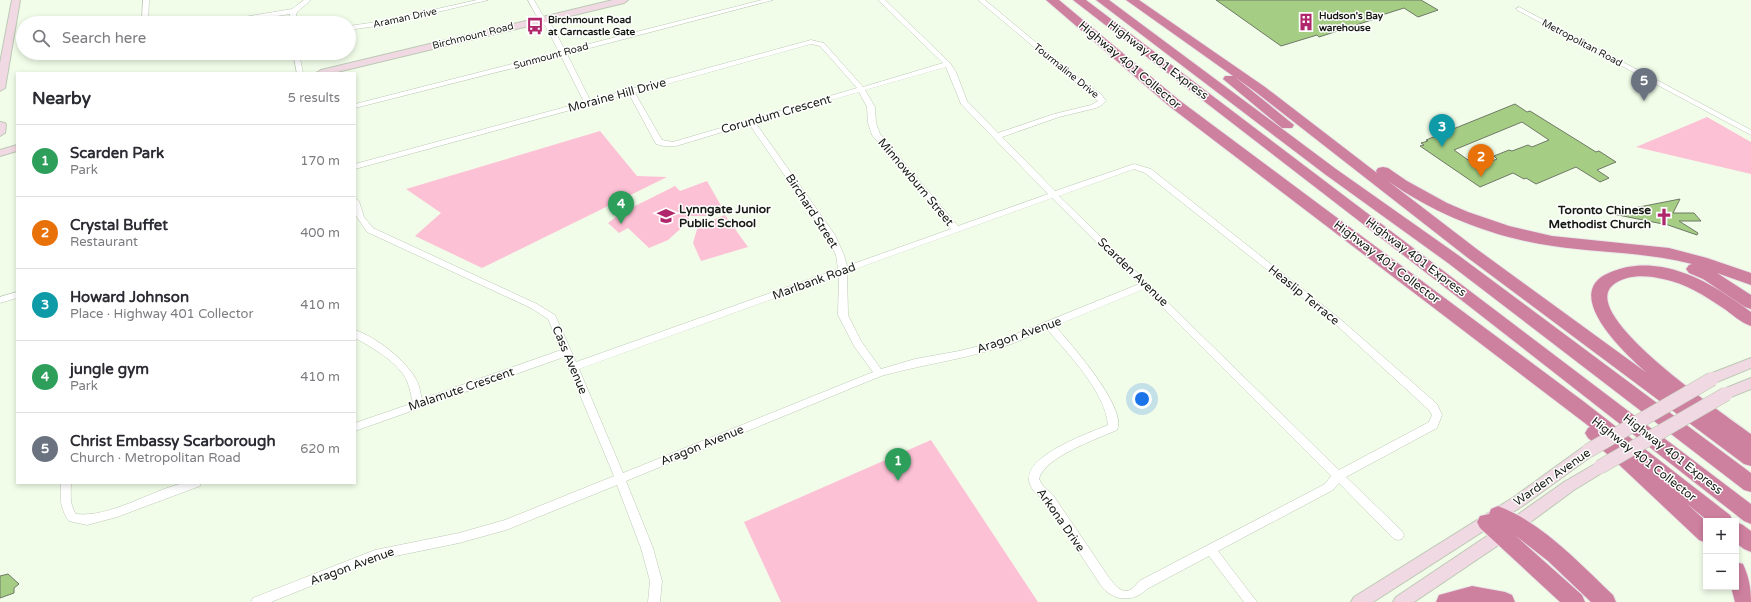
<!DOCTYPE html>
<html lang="en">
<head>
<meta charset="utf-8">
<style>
	body { margin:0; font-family:"Varela Round",sans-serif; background:#f2f2f3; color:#2b2b33 }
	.controls { position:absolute; right:12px; bottom:12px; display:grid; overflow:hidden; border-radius:0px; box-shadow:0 2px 6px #0003 }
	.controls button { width:36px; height:36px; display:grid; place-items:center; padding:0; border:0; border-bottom:1px solid #e1e1e2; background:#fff; color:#2b2b33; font:20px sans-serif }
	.you { position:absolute; left:1142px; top:399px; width:14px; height:14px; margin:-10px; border:3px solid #fff; border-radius:50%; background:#1a73e8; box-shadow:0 0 0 6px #1a73e833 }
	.badge { display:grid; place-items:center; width:26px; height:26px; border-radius:50%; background:#b45309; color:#fff; font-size:13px; font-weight:700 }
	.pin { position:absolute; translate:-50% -33px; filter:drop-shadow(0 1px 2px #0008) }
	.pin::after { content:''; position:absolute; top:21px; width:14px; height:12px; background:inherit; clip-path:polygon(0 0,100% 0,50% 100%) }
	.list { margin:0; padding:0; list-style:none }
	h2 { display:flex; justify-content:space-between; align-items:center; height:52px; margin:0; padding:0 16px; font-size:17px }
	h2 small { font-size:13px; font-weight:400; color:#7c7c81 }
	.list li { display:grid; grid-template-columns:26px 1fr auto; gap:12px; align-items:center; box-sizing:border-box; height:72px; padding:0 16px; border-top:1px solid #e1e1e2 }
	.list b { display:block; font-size:15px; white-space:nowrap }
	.list p { margin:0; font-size:13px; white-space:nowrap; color:#7c7c81 }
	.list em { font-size:13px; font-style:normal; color:#7c7c81 }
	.icon { flex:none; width:22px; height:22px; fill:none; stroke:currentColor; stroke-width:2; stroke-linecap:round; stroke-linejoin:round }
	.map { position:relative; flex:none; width:1751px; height:602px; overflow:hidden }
	.search { position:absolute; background:#fff; box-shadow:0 2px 6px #0003; left:16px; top:16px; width:340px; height:44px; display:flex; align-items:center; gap:10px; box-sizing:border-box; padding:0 14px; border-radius:22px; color:#7c7c81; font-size:15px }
	.panel { position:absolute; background:#fff; box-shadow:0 2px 6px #0003; left:16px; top:72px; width:340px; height:412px; border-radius:0px }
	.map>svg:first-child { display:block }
</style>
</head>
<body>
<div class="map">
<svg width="1751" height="602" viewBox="0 0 1751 602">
	<rect width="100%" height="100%" fill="#f1fde9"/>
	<path fill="#fdc1d6" d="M 1707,117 L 1751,142 L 1751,174 L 1636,147 Z
		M 600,131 L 637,176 L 667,177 L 482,268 L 415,236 L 441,213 L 406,189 Z
		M 707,181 L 724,211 L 705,216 L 689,216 L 689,221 L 668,240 L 649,248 L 628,228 L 619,233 L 608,223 L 616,217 L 615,216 L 675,186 L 680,191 Z
		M 725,215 L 748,247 L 701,261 L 693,243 L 698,226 Z
		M 931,440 L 1038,602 L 781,602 L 744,522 Z"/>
	<path fill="#a5ce84" stroke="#6f7967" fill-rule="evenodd" d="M 1216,0 L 1421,0 L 1438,10 L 1418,17 L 1404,8 L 1382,15 L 1384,16 L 1319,37 L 1317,35 L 1281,46 Z
		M 1515,104 L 1527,112 L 1530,111 L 1596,152 L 1599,151 L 1616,162 L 1597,170 L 1609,178 L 1600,182 L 1576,167 L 1536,184 L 1526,178 L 1524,179 L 1513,173 L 1480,187 L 1420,146 L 1424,145 L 1421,143 L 1428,141 L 1426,140 ZM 1522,122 L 1549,140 L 1532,147 L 1528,145 L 1512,151 L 1509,150 L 1494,156 L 1497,159 L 1478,167 L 1454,150 Z
		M 1680,199 L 1673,213 L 1694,213 L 1701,221 L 1679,221 L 1698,233 L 1697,235 L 1668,225 L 1613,214 L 1631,211 L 1629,209 Z
		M 8,574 L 19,584 L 14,588 L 14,593 L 0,598 L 0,576 Z"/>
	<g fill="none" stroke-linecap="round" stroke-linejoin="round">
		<g stroke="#bdc8b6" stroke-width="1">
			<path id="street" d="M 143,0 L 149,0 L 148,23 L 142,23 Z
				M 304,0 L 311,0 L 297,12 L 294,23 L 288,23 L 290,14 L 232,23 L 217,23 L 220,21 L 292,9 Z
				M 477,0 L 488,0 L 383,25 L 349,30 L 349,26 L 383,21 Z
				M 528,0 L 534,0 L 542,14 L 552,26 L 565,50 L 762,0 L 773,0 L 567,54 L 590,100 L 811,40 L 824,43 L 863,87 L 943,63 L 878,0 L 885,0 L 950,63 L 956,72 L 967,101 L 998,133 L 1054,114 L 1091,105 L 1098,101 L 978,0 L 985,0 L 1086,84 L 1101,94 L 1106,101 L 1102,105 L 1096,108 L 1059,117 L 1002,137 L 1055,191 L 1134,164 L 1151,169 L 1339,318 L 1437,404 L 1442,415 L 1437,428 L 1346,477 L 1402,531 L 1404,535 L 1402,539 L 1398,540 L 1394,539 L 1339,483 L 1333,490 L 1218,551 L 1257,602 L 1244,602 L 1209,556 L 1147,589 C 1134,602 1115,602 1102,587 L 1045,501 C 1039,496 1029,489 1029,479 C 1028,454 1089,433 1108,425 C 1105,391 1068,354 1047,329 C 1031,335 1015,344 998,348 C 960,360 920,365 881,376 L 626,481 L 653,548 L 662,581 L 660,602 L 648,602 L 650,581 L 641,548 L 617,485 L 506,530 L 459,543 L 376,560 L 271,602 L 251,602 L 253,598 L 375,550 L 459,533 L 505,520 L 614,476 L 564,357 L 355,431 L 355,423 L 413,403 C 411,396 410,388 407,381 C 398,362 373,348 355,338 L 355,330 C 376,337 407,361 417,381 C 420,387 420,393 422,399 L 561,350 L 548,319 L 531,308 L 367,232 L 355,214 L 355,198 L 359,201 L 364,217 L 373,228 L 537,304 L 555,315 L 576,362 L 838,269 L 836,255 L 828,238 L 749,124 L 676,146 L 664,146 L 656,144 L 629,94 L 355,169 L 355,164 L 584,102 L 561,56 L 355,108 L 355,104 L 559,52 L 546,27 L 536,15 ZM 811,44 L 820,46 L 857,88 L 673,142 L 662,140 L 635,93 ZM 946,67 L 961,104 L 1048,194 L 958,226 L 880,134 L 876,123 L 875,107 L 865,90 ZM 859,92 L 867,107 L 868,123 L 872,135 L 951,229 L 847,266 L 844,255 L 835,235 L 755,122 ZM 1134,169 L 1145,173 L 1333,322 L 1429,410 L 1432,415 L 1429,422 L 1339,470 L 1059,196 ZM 1052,198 L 1139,284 L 996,342 L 959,351 L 915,359 L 881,369 L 861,341 L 848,315 L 847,272 ZM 839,275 L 838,315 L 854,346 L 873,372 L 623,473 L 579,369 ZM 1144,289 L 1331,476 L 1325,484 L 1139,581 C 1128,597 1120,592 1110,579 L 1053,495 L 1043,486 L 1039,479 C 1044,457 1097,439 1117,430 C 1128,408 1070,343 1055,326 Z
				M 1519,7 L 1751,130 L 1751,135 L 1517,10 L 1516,9 Z
				M 293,53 L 299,53 L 303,73 L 297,73 Z
				M 17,292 L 17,298 L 0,303 L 0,297 Z
				M 61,483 L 71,483 C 71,494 69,504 76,514 C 110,518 150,491 183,483 C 188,482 195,483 201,483 L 200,486 L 117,517 L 87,525 L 69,521 C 60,509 60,498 61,483 Z"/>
		</g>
		<g stroke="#bdc8b6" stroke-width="2">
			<path id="secondary" d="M 12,0 L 20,0 L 5,88 L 0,91 L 0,63 Z
				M 613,0 L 628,0 L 624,3 L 333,73 L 316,73 L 321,70 Z
				M 0,122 L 5,123 L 6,125 L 5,133 L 0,136 Z
				M 17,145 L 17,151 L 0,156 L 0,150 Z
				M 1751,358 L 1751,368 L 1712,384 L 1707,383 L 1706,379 L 1707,375 Z
				M 1751,378 L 1751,389 L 1726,399 L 1721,398 L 1719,394 L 1721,390 Z
				M 1588,445 L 1593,447 L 1595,451 L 1593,455 L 1524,505 L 1373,602 L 1351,602 L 1354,597 L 1514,497 L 1583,447 Z
				M 1600,461 L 1605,463 L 1607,467 L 1605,471 L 1574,490 L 1506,540 L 1414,602 L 1393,602 L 1396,597 L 1496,530 L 1564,482 Z"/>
		</g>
		<g stroke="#e8e8e8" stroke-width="2">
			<path id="highway" d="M 1046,0 L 1059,0 L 1179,100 L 1583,401 L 1730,515 L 1733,521 L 1708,521 L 1686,503 L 1706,521 L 1706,543 L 1699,540 L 1613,459 L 1588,438 L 1585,433 L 1588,428 L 1590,427 L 1169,106 Z
				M 1073,0 L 1086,0 L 1751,504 L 1751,524 L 1744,521 L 1451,292 Z
				M 1096,0 L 1109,0 L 1336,169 L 1458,255 L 1751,473 L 1751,492 L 1744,490 L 1448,263 L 1326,175 Z
				M 1126,0 L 1139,0 L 1265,87 L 1377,173 L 1376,171 L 1378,168 L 1383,167 L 1388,168 L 1407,181 L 1447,203 L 1468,212 L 1509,226 L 1552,236 L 1669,248 L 1707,258 L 1751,273 L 1751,285 L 1717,273 L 1751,295 L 1751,309 L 1745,307 L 1703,279 L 1689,273 L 1686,269 L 1689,265 L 1692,264 C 1646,252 1599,253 1553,246 C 1495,238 1436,215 1388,181 L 1478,250 L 1647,373 C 1626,355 1558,292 1611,272 C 1627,265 1645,264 1662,267 C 1695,273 1724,292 1751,312 L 1751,326 C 1741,323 1732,314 1723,308 C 1705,296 1685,283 1663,279 C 1648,275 1626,274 1613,285 C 1576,315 1729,417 1751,434 L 1751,466 L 1744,464 L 1468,258 L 1257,93 L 1235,77 L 1294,125 L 1292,128 L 1282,128 L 1223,79 L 1225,76 L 1233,76 Z
				M 1498,506 C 1543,523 1579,563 1613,595 L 1616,602 L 1591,602 L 1548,561 L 1516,536 L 1582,595 L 1585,602 L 1560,602 L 1480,528 L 1477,522 L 1480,516 L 1489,514 L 1491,509 Z
				M 1736,522 L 1743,525 L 1751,531 L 1751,552 L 1744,549 L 1736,543 Z
				M 1736,562 L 1743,564 C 1749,577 1751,588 1751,602 L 1735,602 L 1731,587 L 1736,587 Z
				M 1472,586 L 1505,592 L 1512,595 L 1515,602 L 1436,602 L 1439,595 Z"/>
		</g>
		<use href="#street" fill="#fff" fill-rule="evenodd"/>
		<use href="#secondary" fill="#f0d9e2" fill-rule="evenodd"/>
		<use href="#highway" fill="#ce819e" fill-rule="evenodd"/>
		<g stroke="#bdc8b6" stroke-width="15" stroke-linecap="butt">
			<path id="secondary-bridge" d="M 1588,451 L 1712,379
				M 1600,467 L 1726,394"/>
		</g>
		<use href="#secondary-bridge" stroke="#f0d9e2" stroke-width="14"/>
	</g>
	<defs>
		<g id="building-bare" transform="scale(1.38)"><path d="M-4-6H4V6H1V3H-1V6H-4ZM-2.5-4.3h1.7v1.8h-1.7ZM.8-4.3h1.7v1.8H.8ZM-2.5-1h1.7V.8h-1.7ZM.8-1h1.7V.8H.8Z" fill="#b0286b" stroke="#fff" stroke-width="2.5" paint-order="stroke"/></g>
		<g id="bus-bare" transform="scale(1.38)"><path d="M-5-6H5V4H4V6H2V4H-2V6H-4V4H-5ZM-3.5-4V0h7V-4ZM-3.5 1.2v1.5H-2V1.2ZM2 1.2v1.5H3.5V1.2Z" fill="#b0286b" stroke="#fff" stroke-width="2.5" paint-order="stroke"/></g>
		<g id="school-bare" transform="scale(1.38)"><path d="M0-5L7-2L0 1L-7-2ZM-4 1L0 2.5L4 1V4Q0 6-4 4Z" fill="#b0286b" stroke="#fff" stroke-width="2.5" paint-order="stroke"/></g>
		<g id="church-bare" transform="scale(1.38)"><path d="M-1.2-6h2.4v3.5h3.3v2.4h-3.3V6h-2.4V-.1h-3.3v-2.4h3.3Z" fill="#b0286b" stroke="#fff" stroke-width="2.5" paint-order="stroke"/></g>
	</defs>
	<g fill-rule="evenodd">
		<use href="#building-bare" x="1306" y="22"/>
		<use href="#bus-bare" x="535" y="26"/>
		<use href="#school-bare" x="666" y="216"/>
		<use href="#church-bare" x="1664" y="217"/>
	</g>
	<g text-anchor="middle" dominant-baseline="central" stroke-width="3" stroke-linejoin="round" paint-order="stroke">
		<g font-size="10" font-weight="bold" fill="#171b14" stroke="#fff" text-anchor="start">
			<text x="1319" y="16">Hudson's Bay<tspan x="1319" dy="12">warehouse</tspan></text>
			<text x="548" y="20">Birchmount Road<tspan x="548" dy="12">at Carncastle Gate</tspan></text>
		</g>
		<g font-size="10" fill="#171b14" stroke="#fff">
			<text transform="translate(405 18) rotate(-12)">Araman Drive</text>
			<text transform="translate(473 36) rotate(-14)">Birchmount Road</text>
			<text transform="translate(1582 43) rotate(28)">Metropolitan Road</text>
			<text transform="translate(551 56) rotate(-15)">Sunmount Road</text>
			<text transform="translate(1066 71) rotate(39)">Tourmaline Drive</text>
		</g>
		<g font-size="12" fill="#171b14" stroke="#fff">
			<text transform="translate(1158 60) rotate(37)">Highway 401 Express</text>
			<text transform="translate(1130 65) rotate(40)">Highway 401 Collector</text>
			<text transform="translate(617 95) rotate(-15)">Moraine Hill Drive</text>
			<text transform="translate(776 114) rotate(-16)">Corundum Crescent</text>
			<text transform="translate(916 182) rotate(50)">Minnowburn Street</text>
			<text transform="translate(812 211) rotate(57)">Birchard Street</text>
			<text transform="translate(1416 257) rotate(37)">Highway 401 Express</text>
			<text transform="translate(1387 262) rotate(37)">Highway 401 Collector</text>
			<text transform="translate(1133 272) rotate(44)">Scarden Avenue</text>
			<text transform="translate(814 281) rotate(-20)">Marlbank Road</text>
			<text transform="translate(1304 295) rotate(39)">Heaslip Terrace</text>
			<text transform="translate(1019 335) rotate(-19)">Aragon Avenue</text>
			<text transform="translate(570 360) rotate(67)">Cass Avenue</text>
			<text transform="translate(461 389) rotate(-19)">Malamute Crescent</text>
			<text transform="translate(702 445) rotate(-22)">Aragon Avenue</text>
			<text transform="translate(1673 454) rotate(38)">Highway 401 Express</text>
			<text transform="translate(1644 459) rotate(38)">Highway 401 Collector</text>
			<text transform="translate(1552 477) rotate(-35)">Warden Avenue</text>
			<text transform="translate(1061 520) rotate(55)">Arkona Drive</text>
			<text transform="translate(352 566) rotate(-20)">Aragon Avenue</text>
		</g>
		<g font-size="12" font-weight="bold" fill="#171b14" stroke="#fff" text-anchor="start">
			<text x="679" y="209">Lynngate Junior<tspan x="679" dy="14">Public School</tspan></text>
			<text x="1651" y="210" text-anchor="end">Toronto Chinese<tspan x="1651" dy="14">Methodist Church</tspan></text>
		</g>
	</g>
</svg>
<div class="controls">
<button>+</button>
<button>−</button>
</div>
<div class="you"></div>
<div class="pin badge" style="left:898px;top:481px;background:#2e9e5b">1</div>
<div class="pin badge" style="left:1481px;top:177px;background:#e8710a">2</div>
<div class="pin badge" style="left:1442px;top:147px;background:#0f9aa8">3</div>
<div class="pin badge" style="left:621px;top:224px;background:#2e9e5b">4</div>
<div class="pin badge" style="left:1644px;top:101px;background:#6b7280">5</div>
<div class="search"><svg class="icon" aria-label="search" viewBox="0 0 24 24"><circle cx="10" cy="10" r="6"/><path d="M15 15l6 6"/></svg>Search here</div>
<section class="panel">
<h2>Nearby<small>5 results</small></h2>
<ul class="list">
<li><span class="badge" style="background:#2e9e5b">1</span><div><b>Scarden Park</b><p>Park</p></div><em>170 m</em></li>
<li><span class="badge" style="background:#e8710a">2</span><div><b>Crystal Buffet</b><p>Restaurant</p></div><em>400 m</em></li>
<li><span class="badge" style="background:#0f9aa8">3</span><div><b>Howard Johnson</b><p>Place · Highway 401 Collector</p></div><em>410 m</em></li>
<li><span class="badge" style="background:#2e9e5b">4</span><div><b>jungle gym</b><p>Park</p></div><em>410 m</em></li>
<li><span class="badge" style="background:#6b7280">5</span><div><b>Christ Embassy Scarborough</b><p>Church · Metropolitan Road</p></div><em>620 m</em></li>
</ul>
</section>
</div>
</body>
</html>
